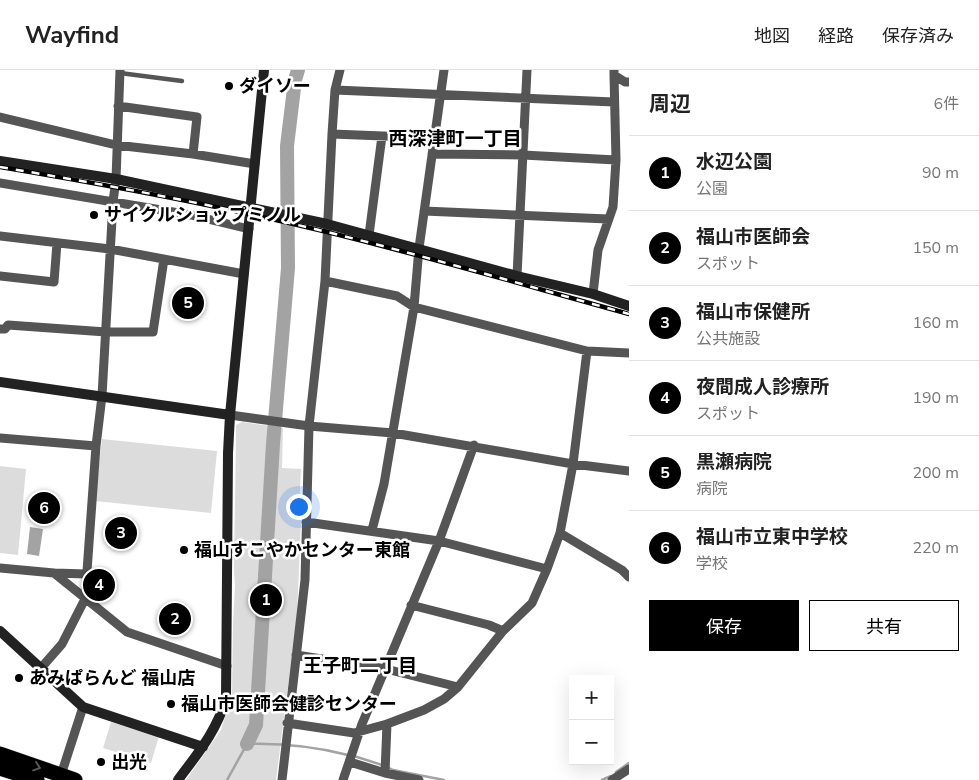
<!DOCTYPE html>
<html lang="ja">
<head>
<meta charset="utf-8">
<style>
	body { margin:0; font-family:"Nunito Sans","Noto Sans JP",sans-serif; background:#f2f2f2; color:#222 }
	.controls { position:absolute; right:15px; bottom:15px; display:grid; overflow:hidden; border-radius:0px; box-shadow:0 5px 20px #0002 }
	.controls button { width:45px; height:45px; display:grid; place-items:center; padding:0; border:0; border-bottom:1px solid #e0e0e0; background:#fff; color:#222; font:25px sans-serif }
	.you { position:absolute; left:298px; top:436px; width:18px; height:18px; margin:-12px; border:4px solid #fff; border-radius:50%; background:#1a73e8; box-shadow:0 0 0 8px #1a73e833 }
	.badge { display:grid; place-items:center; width:32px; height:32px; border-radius:50%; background:#000; color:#fff; font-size:16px; font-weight:700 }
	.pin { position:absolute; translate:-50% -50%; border:2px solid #fff; box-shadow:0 1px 5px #0006 }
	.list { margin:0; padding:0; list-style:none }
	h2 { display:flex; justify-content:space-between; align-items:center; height:65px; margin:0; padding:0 20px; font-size:21px }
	h2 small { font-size:16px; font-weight:400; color:#767676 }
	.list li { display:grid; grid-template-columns:32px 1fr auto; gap:15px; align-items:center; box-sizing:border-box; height:75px; padding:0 20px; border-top:1px solid #e0e0e0 }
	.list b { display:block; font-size:19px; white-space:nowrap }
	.list p { margin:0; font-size:16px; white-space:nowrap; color:#767676 }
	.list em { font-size:16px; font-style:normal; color:#767676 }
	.actions { display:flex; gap:10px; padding:15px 20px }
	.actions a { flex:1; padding:11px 0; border:1px solid #000; border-radius:0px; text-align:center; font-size:18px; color:#000 }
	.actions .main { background:#000; color:#fff }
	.map { position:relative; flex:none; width:629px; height:710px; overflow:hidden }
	header { display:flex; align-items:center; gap:30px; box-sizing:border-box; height:70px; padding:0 25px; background:#fff; border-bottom:1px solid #e0e0e0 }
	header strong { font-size:24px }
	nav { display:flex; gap:28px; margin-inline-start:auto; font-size:18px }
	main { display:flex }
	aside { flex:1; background:#fff }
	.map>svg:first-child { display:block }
</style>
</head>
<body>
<header>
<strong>Wayfind</strong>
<nav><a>地図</a><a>経路</a><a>保存済み</a></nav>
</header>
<main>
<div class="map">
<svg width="629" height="710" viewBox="0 0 629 710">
	<rect width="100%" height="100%" fill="#fff"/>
	<path fill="#dcdcdc" d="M 242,352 L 283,358 L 282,398 L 301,399 L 299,438 L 301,449 L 297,546 L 276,710 L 186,710 L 221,660 L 232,625 L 233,554 L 235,515 L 234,500 L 236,362 L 236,355 Z
		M 102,369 L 217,381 L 211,443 L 95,431 Z
		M 0,396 L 26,399 L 18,485 L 0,483 Z
		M 111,652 L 159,666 L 151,693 L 103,678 Z"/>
	<path fill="#a3a3a3" d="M 30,457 L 43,459 L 39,486 L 27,484 Z"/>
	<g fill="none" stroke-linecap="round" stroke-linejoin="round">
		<path stroke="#a3a3a3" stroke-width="2.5" d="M 354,686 L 382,695
			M 387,697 L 393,700 L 444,710
			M 616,702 L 629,693
			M 227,710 L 247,674 C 280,673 316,677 348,685
			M 602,710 L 611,706"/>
		<path stroke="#a3a3a3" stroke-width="14" d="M 247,674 L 256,655 L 273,374 L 288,198 L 287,76 L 295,10 L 298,0"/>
		<g stroke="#dbdbdb" stroke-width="16">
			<path id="highway" d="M 0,684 L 75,710
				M 0,698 L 37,710"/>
		</g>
		<path stroke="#555" stroke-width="4.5" d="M 120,3 L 182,11"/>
		<path stroke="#555" stroke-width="9" d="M 614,0 L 614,5 L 625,12 L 629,12
			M 335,20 L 614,32
			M 118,36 L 197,47 L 193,84
			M 0,47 L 116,75 L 193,84 L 255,94
			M 332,64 L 434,68
			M 432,84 L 523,85 L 616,90
			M 0,113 L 191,145 L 249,159
			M 424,141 L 608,149
			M 369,165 L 382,66
			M 0,166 L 110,179 L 244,204
			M 0,206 L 54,212 L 57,173
			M 517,206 L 527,0
			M 325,211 L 397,226 L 414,237 L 587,281 L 629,283
			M 593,224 L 598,180 L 613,137 L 616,90 L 614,5
			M 0,259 L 5,259 L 8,255 L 106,262 L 153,262 L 164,189
			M 230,345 L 309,356 L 393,363 L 573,394 L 629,401
			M 0,368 L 96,376
			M 306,452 L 439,471 L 547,499
			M 372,460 L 384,414 L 414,237 L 419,178 L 444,0
			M 560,463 L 622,500 L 629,507
			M 0,498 L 54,503 L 127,562 L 227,596
			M 54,503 L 87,504
			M 411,535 L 489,555 L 503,561
			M 296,585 L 386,599 L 458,617
			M 41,598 L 62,574 L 85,529 L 96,376 L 102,326 L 113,132 L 116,109 L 120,0
			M 287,653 L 354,663 L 387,654 L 424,640 L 444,629 L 458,617 L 503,561 L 532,533 L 547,499 L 560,463 L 573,394 L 587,281
			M 350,692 L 385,703 L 419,710
			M 385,703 L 387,654
			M 61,705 L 83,637
			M 282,710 L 305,510 L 309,356 L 325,211 L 332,64 L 335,20 L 340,0
			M 343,710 L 362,654 L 439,471 L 474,375
			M 612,710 L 629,699"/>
		<path stroke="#222" stroke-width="10" d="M 0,91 L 116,109 L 327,154 L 517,206 L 593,224 L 629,236
			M 0,312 L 230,345
			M 0,561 L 83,637 L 203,677
			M 178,710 C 198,683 216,662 226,629 L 228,383 L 230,345 L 264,0"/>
		<use href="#highway" stroke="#000" stroke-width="15"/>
		<g stroke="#000" stroke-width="4.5">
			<path id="rail" d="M 0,97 C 108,115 216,135 323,161 C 426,186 527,216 629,244"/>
		</g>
		<use href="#rail" stroke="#fff" stroke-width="2.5" stroke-dasharray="8" stroke-linecap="butt"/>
	</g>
	<defs><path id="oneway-chevron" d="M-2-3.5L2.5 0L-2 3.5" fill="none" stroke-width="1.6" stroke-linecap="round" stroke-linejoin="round" transform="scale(1.25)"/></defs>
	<use stroke="#595959" href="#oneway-chevron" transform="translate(37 697) rotate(19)"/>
	<g fill="#000" stroke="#fff" stroke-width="2">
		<circle cx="229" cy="16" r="5"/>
		<circle cx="94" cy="145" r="5"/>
		<circle cx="184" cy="480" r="5"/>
		<circle cx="19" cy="608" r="5"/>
		<circle cx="171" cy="634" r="5"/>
		<circle cx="101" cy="692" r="5"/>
	</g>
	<g text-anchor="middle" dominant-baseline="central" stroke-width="5" stroke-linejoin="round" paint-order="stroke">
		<g font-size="18" font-weight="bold" fill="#000" stroke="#fff" text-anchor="start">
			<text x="239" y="16">ダイソー</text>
			<text x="104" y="145">サイクルショップミノル</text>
			<text x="194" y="480">福山すこやかセンター東館</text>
			<text x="29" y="608">あみぱらんど 福山店</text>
			<text x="181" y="634">福山市医師会健診センター</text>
			<text x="111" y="692">出光</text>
		</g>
		<g font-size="19" font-weight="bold" fill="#000" stroke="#fff">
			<text x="455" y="69">西深津町一丁目</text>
			<text x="360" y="596">王子町二丁目</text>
		</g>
	</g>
</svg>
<div class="controls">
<button>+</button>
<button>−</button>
</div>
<div class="you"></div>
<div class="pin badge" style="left:266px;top:530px">1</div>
<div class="pin badge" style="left:175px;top:549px">2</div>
<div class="pin badge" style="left:121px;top:463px">3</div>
<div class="pin badge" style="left:99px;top:515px">4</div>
<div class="pin badge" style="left:188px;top:233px">5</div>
<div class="pin badge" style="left:44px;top:438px">6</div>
</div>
<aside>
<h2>周辺<small>6件</small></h2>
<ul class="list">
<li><span class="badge">1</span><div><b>水辺公園</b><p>公園</p></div><em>90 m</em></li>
<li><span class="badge">2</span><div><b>福山市医師会</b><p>スポット</p></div><em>150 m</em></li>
<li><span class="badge">3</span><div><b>福山市保健所</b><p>公共施設</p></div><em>160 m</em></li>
<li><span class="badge">4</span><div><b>夜間成人診療所</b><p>スポット</p></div><em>190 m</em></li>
<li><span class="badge">5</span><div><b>黒瀬病院</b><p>病院</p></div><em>200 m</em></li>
<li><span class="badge">6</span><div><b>福山市立東中学校</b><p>学校</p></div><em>220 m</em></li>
</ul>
<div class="actions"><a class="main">保存</a><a>共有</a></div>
</aside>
</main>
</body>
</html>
